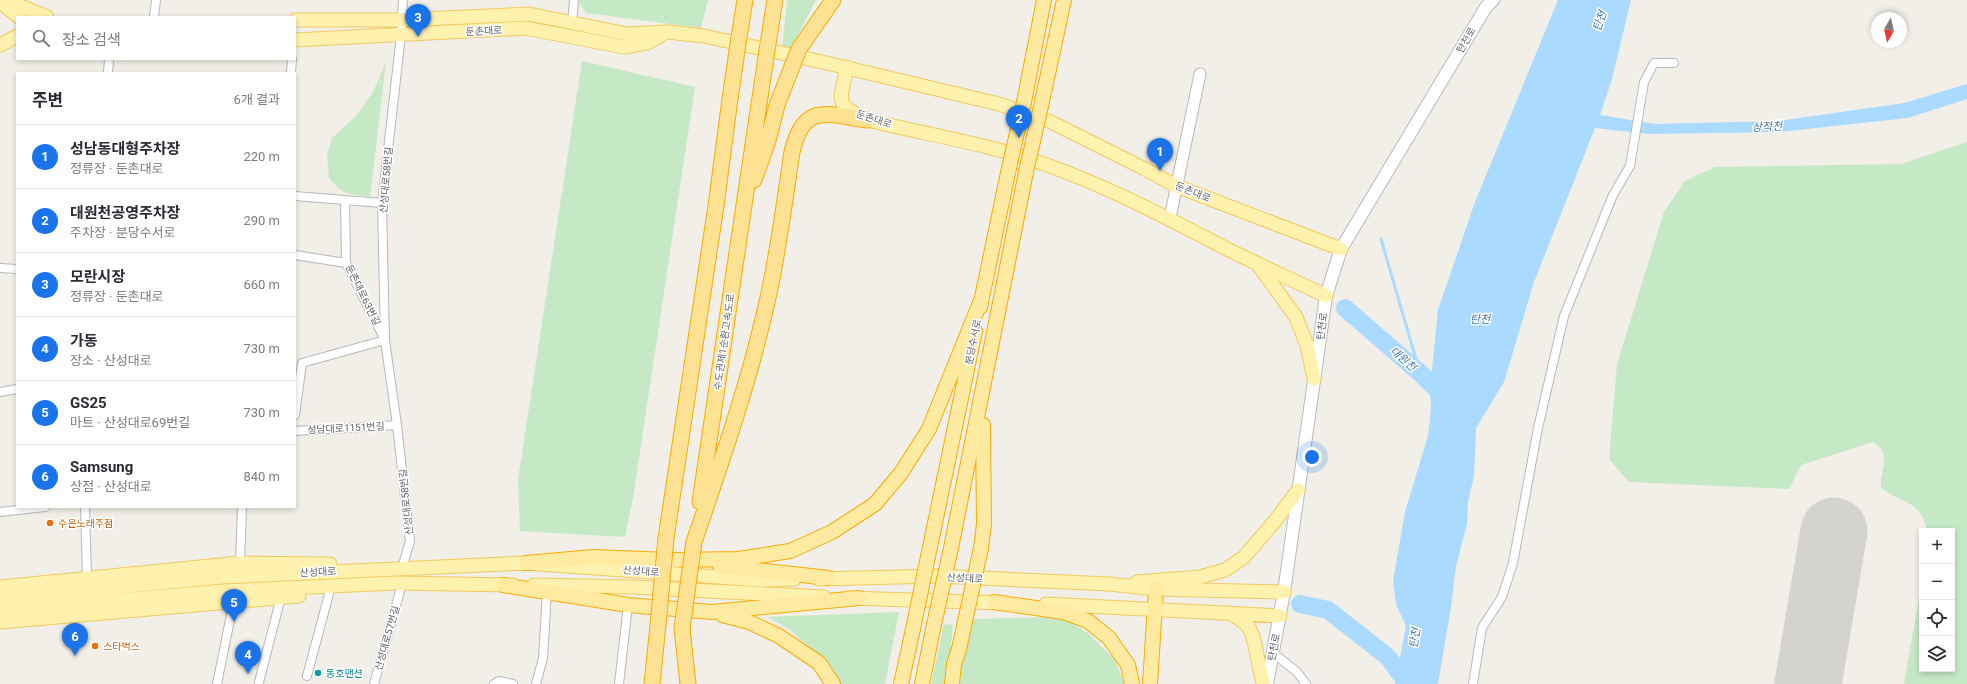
<!DOCTYPE html>
<html lang="ko">
<head>
<meta charset="utf-8">
<style>
	body { margin:0; font-family:Roboto,"Noto Sans KR",sans-serif; background:#f2f2f3; color:#2b2b33 }
	.controls { position:absolute; right:12px; bottom:12px; display:grid; overflow:hidden; border-radius:0px; box-shadow:0 2px 6px #0003 }
	.controls button { width:36px; height:36px; display:grid; place-items:center; padding:0; border:0; border-bottom:1px solid #e1e1e2; background:#fff; color:#2b2b33; font:20px sans-serif }
	.compass { position:absolute; left:1871px; top:12px; width:36px; height:36px; border-radius:50%; background:#fff; box-shadow:0 2px 6px #0003; rotate:188deg }
	.you { position:absolute; left:1312px; top:457px; width:14px; height:14px; margin:-10px; border:3px solid #fff; border-radius:50%; background:#1a73e8; box-shadow:0 0 0 6px #1a73e833 }
	.badge { display:grid; place-items:center; width:26px; height:26px; border-radius:50%; background:#1a73e8; color:#fff; font-size:13px; font-weight:700 }
	.pin { position:absolute; translate:-50% -33px; filter:drop-shadow(0 1px 2px #0008) }
	.pin::after { content:''; position:absolute; top:21px; width:14px; height:12px; background:inherit; clip-path:polygon(0 0,100% 0,50% 100%) }
	.list { margin:0; padding:0; list-style:none }
	h2 { display:flex; justify-content:space-between; align-items:center; height:52px; margin:0; padding:0 16px; font-size:17px }
	h2 small { font-size:13px; font-weight:400; color:#7c7c81 }
	.list li { display:grid; grid-template-columns:26px 1fr auto; gap:12px; align-items:center; box-sizing:border-box; height:64px; padding:0 16px; border-top:1px solid #e1e1e2 }
	.list b { display:block; font-size:15px; white-space:nowrap }
	.list p { margin:0; font-size:13px; white-space:nowrap; color:#7c7c81 }
	.list em { font-size:13px; font-style:normal; color:#7c7c81 }
	.icon { flex:none; width:22px; height:22px; fill:none; stroke:currentColor; stroke-width:2; stroke-linecap:round; stroke-linejoin:round }
	.map { position:relative; flex:none; width:1967px; height:684px; overflow:hidden }
	.search { position:absolute; background:#fff; box-shadow:0 2px 6px #0003; left:16px; top:16px; width:280px; height:44px; display:flex; align-items:center; gap:10px; box-sizing:border-box; padding:0 14px; border-radius:0px; color:#7c7c81; font-size:15px }
	.panel { position:absolute; background:#fff; box-shadow:0 2px 6px #0003; left:16px; top:72px; width:280px; height:436px; border-radius:0px }
	.map>svg:first-child { display:block }
</style>
</head>
<body>
<div class="map">
<svg width="1967" height="684" viewBox="0 0 1967 684">
	<rect width="100%" height="100%" fill="#f1efe8"/>
	<path fill="#c5e8c5" d="M 577,0 L 708,0 L 701,28 L 586,13 Z
		M 787,0 L 816,0 L 797,37 L 781,61 Z
		M 582,61 L 695,87 L 633,498 L 625,537 L 520,531 L 518,480 Z
		M 386,62 L 370,197 L 346,193 L 339,189 L 329,178 L 327,155 L 332,138 L 355,117 L 373,92 Z
		M 1967,142 L 1967,684 L 1904,684 L 1922,582 L 1922,669 L 1952,669 L 1952,531 L 1927,531 C 1921,498 1899,504 1881,487 C 1880,467 1893,455 1873,442 L 1801,465 L 1789,489 L 1629,482 L 1609,459 L 1617,364 L 1664,212 L 1685,181 L 1715,167 L 1901,164 Z
		M 899,612 L 885,684 L 841,684 L 822,658 L 789,629 L 767,617 Z
		M 1063,617 L 1089,634 L 1115,660 L 1124,684 L 960,684 L 961,664 L 973,619 Z
		M 944,624 L 953,625 L 947,684 L 931,684 Z"/>
	<path fill="#aadaff" d="M 1558,0 L 1631,0 L 1612,79 L 1600,115 L 1655,124 L 1778,121 L 1904,103 L 1967,84 L 1967,99 L 1908,118 L 1779,132 L 1649,134 L 1595,128 L 1534,282 L 1504,382 L 1476,428 L 1474,476 L 1468,502 L 1467,524 L 1456,566 L 1451,607 L 1438,684 L 1395,684 L 1406,626 L 1396,604 L 1393,581 L 1405,512 L 1428,436 L 1431,407 L 1430,389 L 1438,310 L 1475,202 Z"/>
	<g fill="none" stroke-linecap="round" stroke-linejoin="round">
		<path stroke="#aadaff" stroke-width="3" d="M 1381,239 L 1420,373"/>
		<path stroke="#aadaff" stroke-width="18" d="M 1345,308 L 1420,373 L 1447,399
			M 1300,604 L 1328,610 L 1388,657 L 1408,684"/>
		<path stroke="#d4d3d0" stroke-width="67" d="M 1808,684 L 1834,531"/>
		<g stroke="#b5b8bc" stroke-width="10">
			<path id="minor" d="M 154,17 L 156,0
				M 572,23 L 574,0
				M 108,73 L 109,59
				M 291,73 L 292,59
				M 295,196 L 382,203
				M 345,200 L 346,263 L 384,338
				M 295,255 L 346,263
				M 0,268 L 17,269
				M 0,392 L 17,389
				M 295,415 L 302,363 L 385,340
				M 295,431 L 397,425
				M 85,507 L 87,578
				M 0,512 L 45,507
				M 240,563 L 242,507
				M 402,568 L 410,541 L 397,425 L 385,340 L 382,203 L 401,35 L 403,0
				M 1273,653 L 1297,672 L 1306,684
				M 307,676 L 329,594
				M 259,682 L 281,597
				M 217,684 L 234,600
				M 374,684 L 400,591
				M 494,684 L 499,681 L 513,684
				M 536,684 L 543,658 L 547,592
				M 619,684 L 628,605
				M 1473,684 L 1482,628 L 1502,597 L 1513,563 L 1538,428 L 1564,316 L 1613,195 L 1630,166 L 1644,82 L 1654,63 L 1674,63"/>
		</g>
		<g stroke="#b5b8bc" stroke-width="13">
			<path id="tertiary" d="M 1170,218 L 1200,74"/>
		</g>
		<g stroke="#b6babf" stroke-width="14">
			<path id="secondary" d="M 1267,684 L 1284,592 L 1326,296 L 1341,249 L 1486,7 L 1493,0"/>
		</g>
		<g stroke="#f2c960" stroke-width="15">
			<path id="primary" d="M 6,0 L 47,17
				M 0,2 L 19,17
				M 295,20 L 401,20 L 529,14 L 627,34 L 668,32 L 704,36 L 818,61 L 999,104 L 1051,122 L 1145,169 L 1176,186 L 1341,249
				M 295,40 L 525,28 L 624,47 L 647,43 L 663,34
				M 0,45 L 17,36
				M 847,67 C 840,103 833,104 868,120 C 928,135 990,144 1047,165 C 1109,187 1167,218 1225,248 C 1259,265 1293,280 1326,296
				M 1259,266 L 1296,317 L 1307,345 L 1314,379
				M 818,579 L 937,576 L 1109,584 L 1156,589 L 1284,592
				M 1137,582 L 1200,577 L 1225,570 L 1244,557 L 1275,521 L 1298,490
				M 534,585 L 632,587 L 824,597
				M 0,587 L 240,563 L 330,564
				M 0,598 L 222,577 L 526,563 L 760,580 L 794,579
				M 848,598 L 1004,603
				M 1046,604 L 1280,616
				M 0,610 L 224,591 L 397,583 L 513,585
				M 1230,613 C 1235,616 1241,620 1246,624 C 1257,635 1257,668 1264,684
				M 0,622 L 299,596"/>
		</g>
		<g stroke="#f9ab00" stroke-width="16">
			<path id="trunk" d="M 1024,102 L 1044,0
				M 1041,106 L 1064,0
				M 980,307 L 1009,168
				M 930,547 L 975,331
				M 951,548 L 1026,172
				M 981,548 L 984,524 L 983,425
				M 526,563 L 593,557 L 669,560 L 738,559 L 790,551 L 832,532 L 875,504 L 901,473 L 929,429 L 982,298
				M 720,566 L 829,578
				M 503,585 L 628,605 L 712,612 L 859,598
				M 994,602 L 1063,612 L 1088,621 L 1109,638 L 1128,665 L 1132,684
				M 722,615 L 749,622 L 779,636 L 819,663 L 833,684
				M 901,684 L 913,629
				M 922,684 L 933,629
				M 952,684 L 954,664 L 959,649
				M 1150,684 L 1156,589"/>
		</g>
		<g stroke="#f9ab00" stroke-width="17">
			<path id="motorway" d="M 739,37 L 745,0
				M 768,44 L 775,0
				M 799,49 L 833,0
				M 754,180 L 768,141 L 777,105
				M 700,502 L 759,104
				M 666,538 L 716,206 L 730,99
				M 694,542 C 722,460 751,377 769,293 C 779,246 785,199 792,152 C 804,101 828,115 868,120
				M 682,628 L 688,684
				M 652,684 L 658,625"/>
		</g>
		<use href="#minor" stroke="#fff" stroke-width="8"/>
		<use href="#tertiary" stroke="#fff" stroke-width="11"/>
		<use href="#secondary" stroke="#fff" stroke-width="12"/>
		<use href="#primary" stroke="#fff2af" stroke-width="13"/>
		<use href="#trunk" stroke="#feeaa1" stroke-width="14"/>
		<use href="#motorway" stroke="#fde293" stroke-width="15"/>
		<g stroke="#f9ab00" stroke-width="16" stroke-linecap="butt">
			<path id="trunk-bridge" d="M 1009,168 L 1024,102
				M 1026,172 L 1041,106
				M 913,629 L 930,547
				M 933,629 L 951,548
				M 959,649 L 981,548"/>
		</g>
		<g stroke="#f9ab00" stroke-width="17" stroke-linecap="butt">
			<path id="motorway-bridge" d="M 730,99 L 739,37
				M 759,104 L 768,44
				M 777,105 L 799,49
				M 658,625 L 666,538
				M 682,628 L 694,542"/>
		</g>
		<use href="#trunk-bridge" stroke="#feeaa1" stroke-width="14"/>
		<use href="#motorway-bridge" stroke="#fde293" stroke-width="15"/>
	</g>
	<g fill="#e8710a" stroke="#fff" stroke-width="1.5">
		<circle cx="50" cy="523" r="4"/>
		<circle cx="95" cy="646" r="4"/>
	</g>
	<circle fill="#0f9aa8" stroke="#fff" stroke-width="1.5" cx="318" cy="673" r="4"/>
	<g text-anchor="middle" dominant-baseline="central" stroke-width="3" stroke-linejoin="round" paint-order="stroke">
		<g font-size="10" fill="#5f6368" stroke="#fff">
			<text transform="translate(484 31) rotate(-3)">둔촌대로</text>
			<text transform="translate(1466 40) rotate(-59)">탄천로</text>
			<text transform="translate(874 119) rotate(18)">둔촌대로</text>
			<text transform="translate(386 180) rotate(-85)">산성대로58번길</text>
			<text transform="translate(1193 192) rotate(22)">둔촌대로</text>
			<text transform="translate(363 295) rotate(64)">둔촌대로63번길</text>
			<text transform="translate(1322 326) rotate(-82)">탄천로</text>
			<text transform="translate(724 342) rotate(-82)">수도권제1순환고속도로</text>
			<text transform="translate(973 342) rotate(-78)">분당수서로</text>
			<text transform="translate(346 428) rotate(-3)">성남대로1151번길</text>
			<text transform="translate(406 502) rotate(-96)">산성대로58번길</text>
			<text transform="translate(641 571) rotate(4)">산성대로</text>
			<text transform="translate(318 572) rotate(-3)">산성대로</text>
			<text transform="translate(965 578) rotate(3)">산성대로</text>
			<text transform="translate(387 638) rotate(-74)">산성대로57번길</text>
			<text transform="translate(1274 647) rotate(-79)">탄천로</text>
		</g>
		<g font-size="10" fill="#c56008" stroke="#fff" text-anchor="start">
			<text x="58" y="523">수은노래주점</text>
			<text x="103" y="646">스타벅스</text>
		</g>
		<g font-size="10" fill="#0d838f" stroke="#fff" text-anchor="start">
			<text x="326" y="673">동호맨션</text>
		</g>
		<g font-size="11" font-style="italic" fill="#4174aa" stroke="#fff">
			<text transform="translate(1600 21) rotate(-70)">탄천</text>
			<text transform="translate(1767 127) rotate(-3)">상적천</text>
			<text x="1480" y="319">탄천</text>
			<text transform="translate(1403 359) rotate(41)">대원천</text>
			<text transform="translate(1415 638) rotate(-82)">탄천</text>
		</g>
	</g>
</svg>
<div class="controls">
<button>+</button>
<button>−</button>
<button><svg class="icon" aria-label="locate" viewBox="0 0 24 24"><circle cx="12" cy="12" r="6"/><path d="M12 2v4M12 18v4M2 12h4M18 12h4"/></svg></button>
<button><svg class="icon" aria-label="layers" viewBox="0 0 24 24"><path d="M12 4l9 5-9 5-9-5zM3 14l9 5 9-5"/></svg></button>
</div>
<svg class="compass" viewBox="-18 -18 36 36"><path d="M0-13l5 13h-10z" fill="#e53935"/><path d="M0 13l5-13h-10z" fill="#7c7c81"/></svg>
<div class="you"></div>
<div class="pin badge" style="left:1160px;top:171px">1</div>
<div class="pin badge" style="left:1019px;top:138px">2</div>
<div class="pin badge" style="left:418px;top:37px">3</div>
<div class="pin badge" style="left:248px;top:674px">4</div>
<div class="pin badge" style="left:234px;top:622px">5</div>
<div class="pin badge" style="left:75px;top:656px">6</div>
<div class="search"><svg class="icon" aria-label="search" viewBox="0 0 24 24"><circle cx="10" cy="10" r="6"/><path d="M15 15l6 6"/></svg>장소 검색</div>
<section class="panel">
<h2>주변<small>6개 결과</small></h2>
<ul class="list">
<li><span class="badge">1</span><div><b>성남동대형주차장</b><p>정류장 · 둔촌대로</p></div><em>220 m</em></li>
<li><span class="badge">2</span><div><b>대원천공영주차장</b><p>주차장 · 분당수서로</p></div><em>290 m</em></li>
<li><span class="badge">3</span><div><b>모란시장</b><p>정류장 · 둔촌대로</p></div><em>660 m</em></li>
<li><span class="badge">4</span><div><b>가동</b><p>장소 · 산성대로</p></div><em>730 m</em></li>
<li><span class="badge">5</span><div><b>GS25</b><p>마트 · 산성대로69번길</p></div><em>730 m</em></li>
<li><span class="badge">6</span><div><b>Samsung</b><p>상점 · 산성대로</p></div><em>840 m</em></li>
</ul>
</section>
</div>
</body>
</html>
